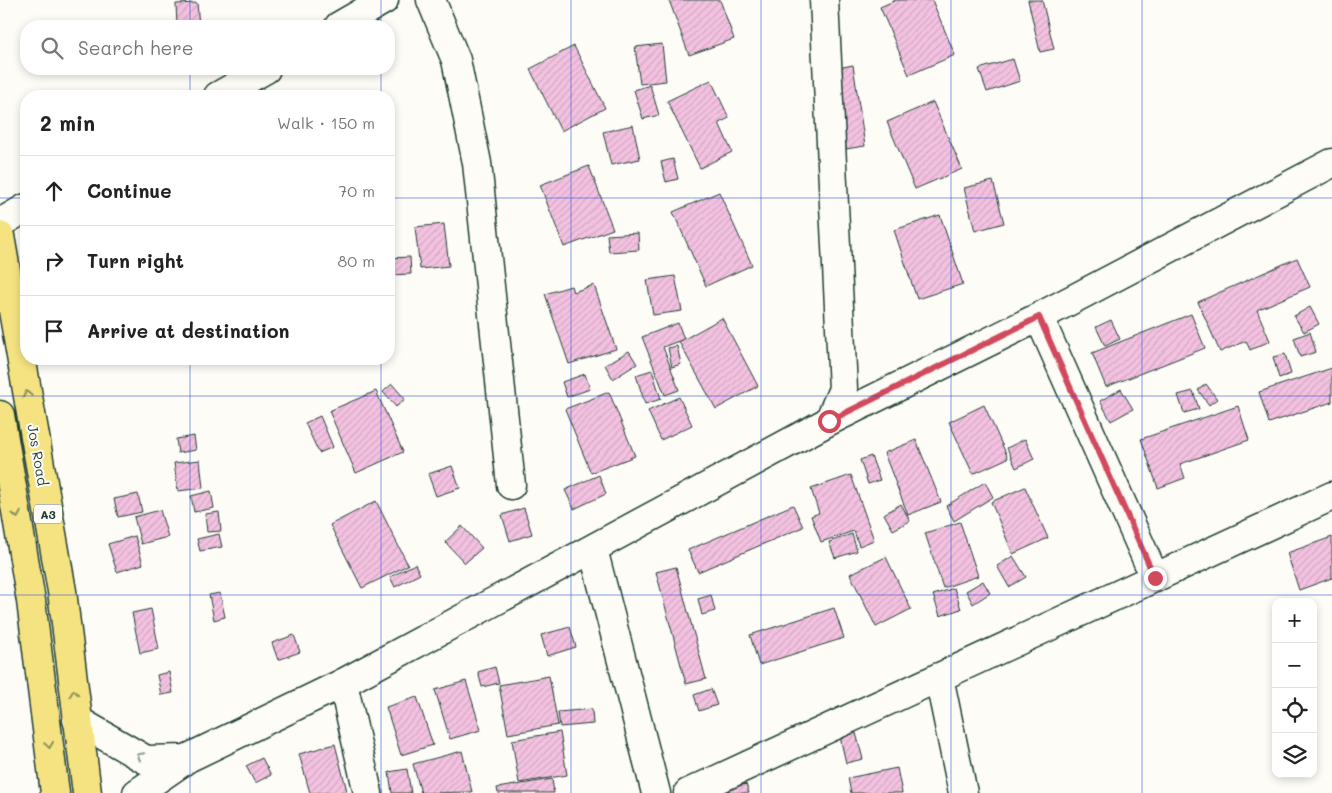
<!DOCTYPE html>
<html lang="en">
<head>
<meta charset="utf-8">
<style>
	body { margin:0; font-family:Mali,sans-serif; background:#f6f6f6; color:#222 }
	.controls { position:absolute; right:15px; bottom:15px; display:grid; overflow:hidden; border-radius:10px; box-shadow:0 2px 8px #0003 }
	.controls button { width:45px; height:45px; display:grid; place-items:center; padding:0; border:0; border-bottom:1px solid #e0e0e0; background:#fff; color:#222; font:25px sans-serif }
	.stop { position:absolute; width:15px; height:15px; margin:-11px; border:4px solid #d1495b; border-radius:50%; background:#fff }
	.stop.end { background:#d1495b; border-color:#fff; box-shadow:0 1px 5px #0008 }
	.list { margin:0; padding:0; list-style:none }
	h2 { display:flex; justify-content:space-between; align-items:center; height:65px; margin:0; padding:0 20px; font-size:21px }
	h2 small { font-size:16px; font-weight:400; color:#767676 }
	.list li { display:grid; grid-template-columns:32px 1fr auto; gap:15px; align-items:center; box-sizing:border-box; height:70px; padding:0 20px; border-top:1px solid #e0e0e0 }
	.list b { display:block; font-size:19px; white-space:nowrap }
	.list em { font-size:16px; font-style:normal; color:#767676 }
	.icon { flex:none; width:28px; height:28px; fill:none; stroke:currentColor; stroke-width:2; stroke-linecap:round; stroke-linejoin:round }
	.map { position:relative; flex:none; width:1332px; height:793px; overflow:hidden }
	.search { position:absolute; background:#fff; box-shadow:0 2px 8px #0003; left:20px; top:20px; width:375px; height:55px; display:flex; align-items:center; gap:12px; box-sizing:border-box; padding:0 18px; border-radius:20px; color:#767676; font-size:19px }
	.panel { position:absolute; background:#fff; box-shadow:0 2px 8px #0003; left:20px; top:90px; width:375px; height:275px; border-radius:20px }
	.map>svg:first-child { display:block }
</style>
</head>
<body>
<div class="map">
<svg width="1332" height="793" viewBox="0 0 1332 793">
	<defs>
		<pattern id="building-hatch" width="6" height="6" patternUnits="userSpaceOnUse" patternTransform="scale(1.25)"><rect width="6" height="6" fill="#f4c2e1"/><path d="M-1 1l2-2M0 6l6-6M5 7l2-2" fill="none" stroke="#d1a8c2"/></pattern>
	</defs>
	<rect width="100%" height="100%" fill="#fdfcf7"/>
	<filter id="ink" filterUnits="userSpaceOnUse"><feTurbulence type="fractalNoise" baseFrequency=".02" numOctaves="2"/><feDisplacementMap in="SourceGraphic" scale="10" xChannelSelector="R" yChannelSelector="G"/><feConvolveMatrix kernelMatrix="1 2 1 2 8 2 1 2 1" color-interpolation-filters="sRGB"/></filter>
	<g filter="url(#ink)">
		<path fill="url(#building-hatch)" stroke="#1f3d34" d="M 669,0 L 720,0 L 734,39 L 689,55 Z
			M 896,0 L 932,0 L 955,55 L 909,75 L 880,7 Z
			M 1028,0 L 1042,0 L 1054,49 L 1040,52 Z
			M 197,3 L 199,26 L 177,26 L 176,4 Z
			M 662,44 L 666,81 L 640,84 L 635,47 Z
			M 574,46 L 605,108 L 561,131 L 530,69 Z
			M 1013,59 L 1020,81 L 987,92 L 979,69 Z
			M 853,65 L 865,146 L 846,149 L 833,69 Z
			M 711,80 L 729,118 L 719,123 L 732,152 L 700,168 L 667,101 Z
			M 650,85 L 659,115 L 643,119 L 634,90 Z
			M 933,102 L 962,169 L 915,189 L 887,122 Z
			M 633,125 L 640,159 L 611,165 L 603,132 Z
			M 673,159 L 678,179 L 666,182 L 661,162 Z
			M 589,166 L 613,229 L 564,247 L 540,185 Z
			M 993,181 L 1004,223 L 975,231 L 964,188 Z
			M 719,192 L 752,265 L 706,286 L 673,212 Z
			M 940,215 L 963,284 L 917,299 L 894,230 Z
			M 444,224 L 449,266 L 420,269 L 415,227 Z
			M 638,233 L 639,250 L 609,252 L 607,235 Z
			M 410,257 L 411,274 L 389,275 L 389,258 Z
			M 1297,258 L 1310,287 L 1257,310 L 1270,341 L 1250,350 L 1246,341 L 1220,352 L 1198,302 Z
			M 675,276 L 682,311 L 653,315 L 647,280 Z
			M 594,285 L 616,349 L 569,364 L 545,294 L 571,286 L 573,292 Z
			M 1310,307 L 1319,324 L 1304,332 L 1294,316 Z
			M 1191,314 L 1205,348 L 1106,387 L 1092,353 Z
			M 722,318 L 758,386 L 716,409 L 679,342 Z
			M 1111,320 L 1120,339 L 1105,346 L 1096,327 Z
			M 678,323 L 684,339 L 663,347 L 679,390 L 665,395 L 642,337 Z
			M 1310,332 L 1316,352 L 1300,357 L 1294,338 Z
			M 677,346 L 681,364 L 672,367 L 668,348 Z
			M 629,351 L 637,364 L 613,379 L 605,365 Z
			M 1285,354 L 1291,374 L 1279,378 L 1273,357 Z
			M 1332,368 L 1332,402 L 1269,423 L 1259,392 Z
			M 652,370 L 661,399 L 645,404 L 636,375 Z
			M 585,374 L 590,389 L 567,397 L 562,382 Z
			M 392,384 L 405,399 L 396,407 L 383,392 Z
			M 1206,384 L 1217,399 L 1209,405 L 1198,390 Z
			M 1121,389 L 1133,409 L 1111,421 L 1100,401 Z
			M 376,391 L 403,452 L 356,473 L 329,411 Z
			M 1193,391 L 1199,409 L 1184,413 L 1178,395 Z
			M 609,392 L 635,456 L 591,473 L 565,409 Z
			M 679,397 L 692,425 L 661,440 L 648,411 Z
			M 984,405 L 1008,458 L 973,474 L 949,422 Z
			M 1238,406 L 1249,440 L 1180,464 L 1185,478 L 1158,488 L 1141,439 Z
			M 320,416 L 333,447 L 319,453 L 305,423 Z
			M 194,436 L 196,450 L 178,453 L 176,439 Z
			M 1025,439 L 1034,459 L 1016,468 L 1007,448 Z
			M 916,440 L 941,502 L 908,515 L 884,453 Z
			M 871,456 L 880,480 L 868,484 L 860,460 Z
			M 200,460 L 203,488 L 178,491 L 174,463 Z
			M 452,466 L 460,488 L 436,496 L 428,474 Z
			M 599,475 L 606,494 L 574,509 L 565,490 Z
			M 851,475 L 874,540 L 859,546 L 854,531 L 821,542 L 811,516 L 819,513 L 811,489 Z
			M 985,482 L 993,497 L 954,521 L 946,506 Z
			M 1025,487 L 1048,538 L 1013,554 L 991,502 Z
			M 211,491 L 214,508 L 194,512 L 191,496 Z
			M 138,494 L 142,512 L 118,517 L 114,499 Z
			M 376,501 L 408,565 L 362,588 L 330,525 Z
			M 901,504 L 910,521 L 893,530 L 884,514 Z
			M 793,505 L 803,527 L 698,572 L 688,550 Z
			M 524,508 L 532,534 L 510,541 L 502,515 Z
			M 160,510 L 168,537 L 141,544 L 134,517 Z
			M 219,512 L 221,531 L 207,532 L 205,514 Z
			M 960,522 L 978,576 L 943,588 L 925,533 Z
			M 462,526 L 482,548 L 465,563 L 445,542 Z
			M 219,534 L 222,547 L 200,551 L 197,539 Z
			M 852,534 L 857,551 L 835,558 L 829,542 Z
			M 135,536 L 143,564 L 117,572 L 108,544 Z
			M 1332,537 L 1332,578 L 1299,590 L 1287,553 Z
			M 1013,556 L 1026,577 L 1009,587 L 997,566 Z
			M 886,557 L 911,609 L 876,627 L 850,574 Z
			M 415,564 L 420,574 L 395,587 L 390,577 Z
			M 676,567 L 706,679 L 686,684 L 656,572 Z
			M 983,581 L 990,593 L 973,604 L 966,591 Z
			M 954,588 L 961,609 L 940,616 L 933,595 Z
			M 220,593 L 225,617 L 214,620 L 209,595 Z
			M 711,595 L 715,611 L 702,615 L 698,599 Z
			M 834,608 L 844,638 L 759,665 L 750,635 Z
			M 151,609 L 159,649 L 140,653 L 132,613 Z
			M 570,627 L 576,647 L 547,656 L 541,635 Z
			M 294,635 L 300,652 L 278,660 L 272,643 Z
			M 495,667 L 499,683 L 482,687 L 478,672 Z
			M 169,672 L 173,693 L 161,695 L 157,675 Z
			M 549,676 L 558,725 L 508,734 L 499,685 Z
			M 466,681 L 481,730 L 450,739 L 435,690 Z
			M 711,689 L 717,705 L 699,711 L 694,695 Z
			M 417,697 L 433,745 L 401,755 L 386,707 Z
			M 592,709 L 593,724 L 560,727 L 558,712 Z
			M 560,732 L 567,775 L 519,783 L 512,740 Z
			M 856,733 L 863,759 L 846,763 L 840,737 Z
			M 335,744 L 347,791 L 338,793 L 310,793 L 299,754 Z
			M 462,751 L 472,792 L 421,793 L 413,764 Z
			M 262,758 L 271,775 L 255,783 L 246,766 Z
			M 897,768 L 902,793 L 851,793 L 848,778 Z
			M 407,769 L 411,793 L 392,793 L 389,772 Z
			M 552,779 L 554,793 L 498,793 L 497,788 Z
			M 746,784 L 749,793 L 716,793 Z"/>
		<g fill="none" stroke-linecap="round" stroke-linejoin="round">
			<g stroke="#1f3d34" stroke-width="31">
				<path id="minor" d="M 431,0 L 456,60 L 477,163 L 511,485
					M 824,0 L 843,389 L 829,421
					M 339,26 L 384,0
					M 218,96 L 266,69
					M 0,223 L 26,208
					M 1039,317 L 1155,578
					M 593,549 L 656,793
					M 939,677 L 963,793
					M 343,683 L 368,793
					M 77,720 L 146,760 L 186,759
					M 137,793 L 188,758 L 343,683 L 829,421 L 1039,317 L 1332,163
					M 688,793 L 1332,496"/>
			</g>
			<g stroke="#1f3d34" stroke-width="31">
				<path id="highway" d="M 0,236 L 62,591 L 87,793
					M 0,415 L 31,601 L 55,793"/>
			</g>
			<use href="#minor" stroke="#fdfcf7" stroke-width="28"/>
			<use href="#highway" stroke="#f5e382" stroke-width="28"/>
		</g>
		<defs><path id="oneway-chevron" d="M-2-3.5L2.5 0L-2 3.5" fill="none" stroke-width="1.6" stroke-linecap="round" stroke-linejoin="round" transform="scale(1.25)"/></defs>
		<g stroke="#8a905b">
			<use href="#oneway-chevron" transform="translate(27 394) rotate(-100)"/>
			<use href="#oneway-chevron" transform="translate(17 515) rotate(80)"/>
			<use href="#oneway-chevron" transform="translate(74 693) rotate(-97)"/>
			<use href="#oneway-chevron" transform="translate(49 745) rotate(82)"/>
		</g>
		<use stroke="#8e9c96" href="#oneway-chevron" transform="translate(140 756) rotate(-153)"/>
	</g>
	<g fill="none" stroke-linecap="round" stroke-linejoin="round" filter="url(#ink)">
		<path stroke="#d1495b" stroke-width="6" d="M 829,421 L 1039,317 L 1155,578"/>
	</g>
	<path fill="none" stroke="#1d4ed8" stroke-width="1" stroke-opacity="0.55" d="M 190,0 L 190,26M 381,0 L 381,26M 571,0 L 571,793M 761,0 L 761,793M 951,0 L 951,793M 1142,0 L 1142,793M 190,69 L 190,96M 381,69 L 381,96M 0,198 L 26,198M 389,198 L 1332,198M 190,359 L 190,793M 381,359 L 381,793M 0,396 L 1332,396M 0,595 L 1332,595"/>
	<g text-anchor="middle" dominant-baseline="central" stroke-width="4" stroke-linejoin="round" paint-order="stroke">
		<rect fill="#fdfcf7" stroke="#62766e" stroke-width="1" x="34" y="504.5" width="28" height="19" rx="4"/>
		<g font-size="12" font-weight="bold" fill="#1f3d34">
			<text x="48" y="514">A3</text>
		</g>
		<g font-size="14" fill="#1f3d34" stroke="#fdfcf7">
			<text transform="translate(38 455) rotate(80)">Jos Road</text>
		</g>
	</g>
</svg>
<div class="controls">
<button>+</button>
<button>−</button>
<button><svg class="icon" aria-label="locate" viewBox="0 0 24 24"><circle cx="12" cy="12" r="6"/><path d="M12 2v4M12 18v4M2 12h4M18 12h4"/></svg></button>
<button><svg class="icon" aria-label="layers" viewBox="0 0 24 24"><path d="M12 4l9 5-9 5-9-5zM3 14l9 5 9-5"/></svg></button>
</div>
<div class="stop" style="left:829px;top:421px"></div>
<div class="stop end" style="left:1155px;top:578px"></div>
<div class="search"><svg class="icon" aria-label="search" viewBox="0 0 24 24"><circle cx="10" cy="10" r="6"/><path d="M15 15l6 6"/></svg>Search here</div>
<section class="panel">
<h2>2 min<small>Walk · 150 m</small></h2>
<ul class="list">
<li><svg class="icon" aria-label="ahead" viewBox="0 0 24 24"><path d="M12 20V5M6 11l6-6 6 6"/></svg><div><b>Continue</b></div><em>70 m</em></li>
<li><svg class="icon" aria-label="right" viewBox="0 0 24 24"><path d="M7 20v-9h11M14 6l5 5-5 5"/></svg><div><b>Turn right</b></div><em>80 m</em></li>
<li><svg class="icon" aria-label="arrive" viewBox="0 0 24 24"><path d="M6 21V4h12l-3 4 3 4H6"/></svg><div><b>Arrive at destination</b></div></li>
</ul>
</section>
</div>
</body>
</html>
